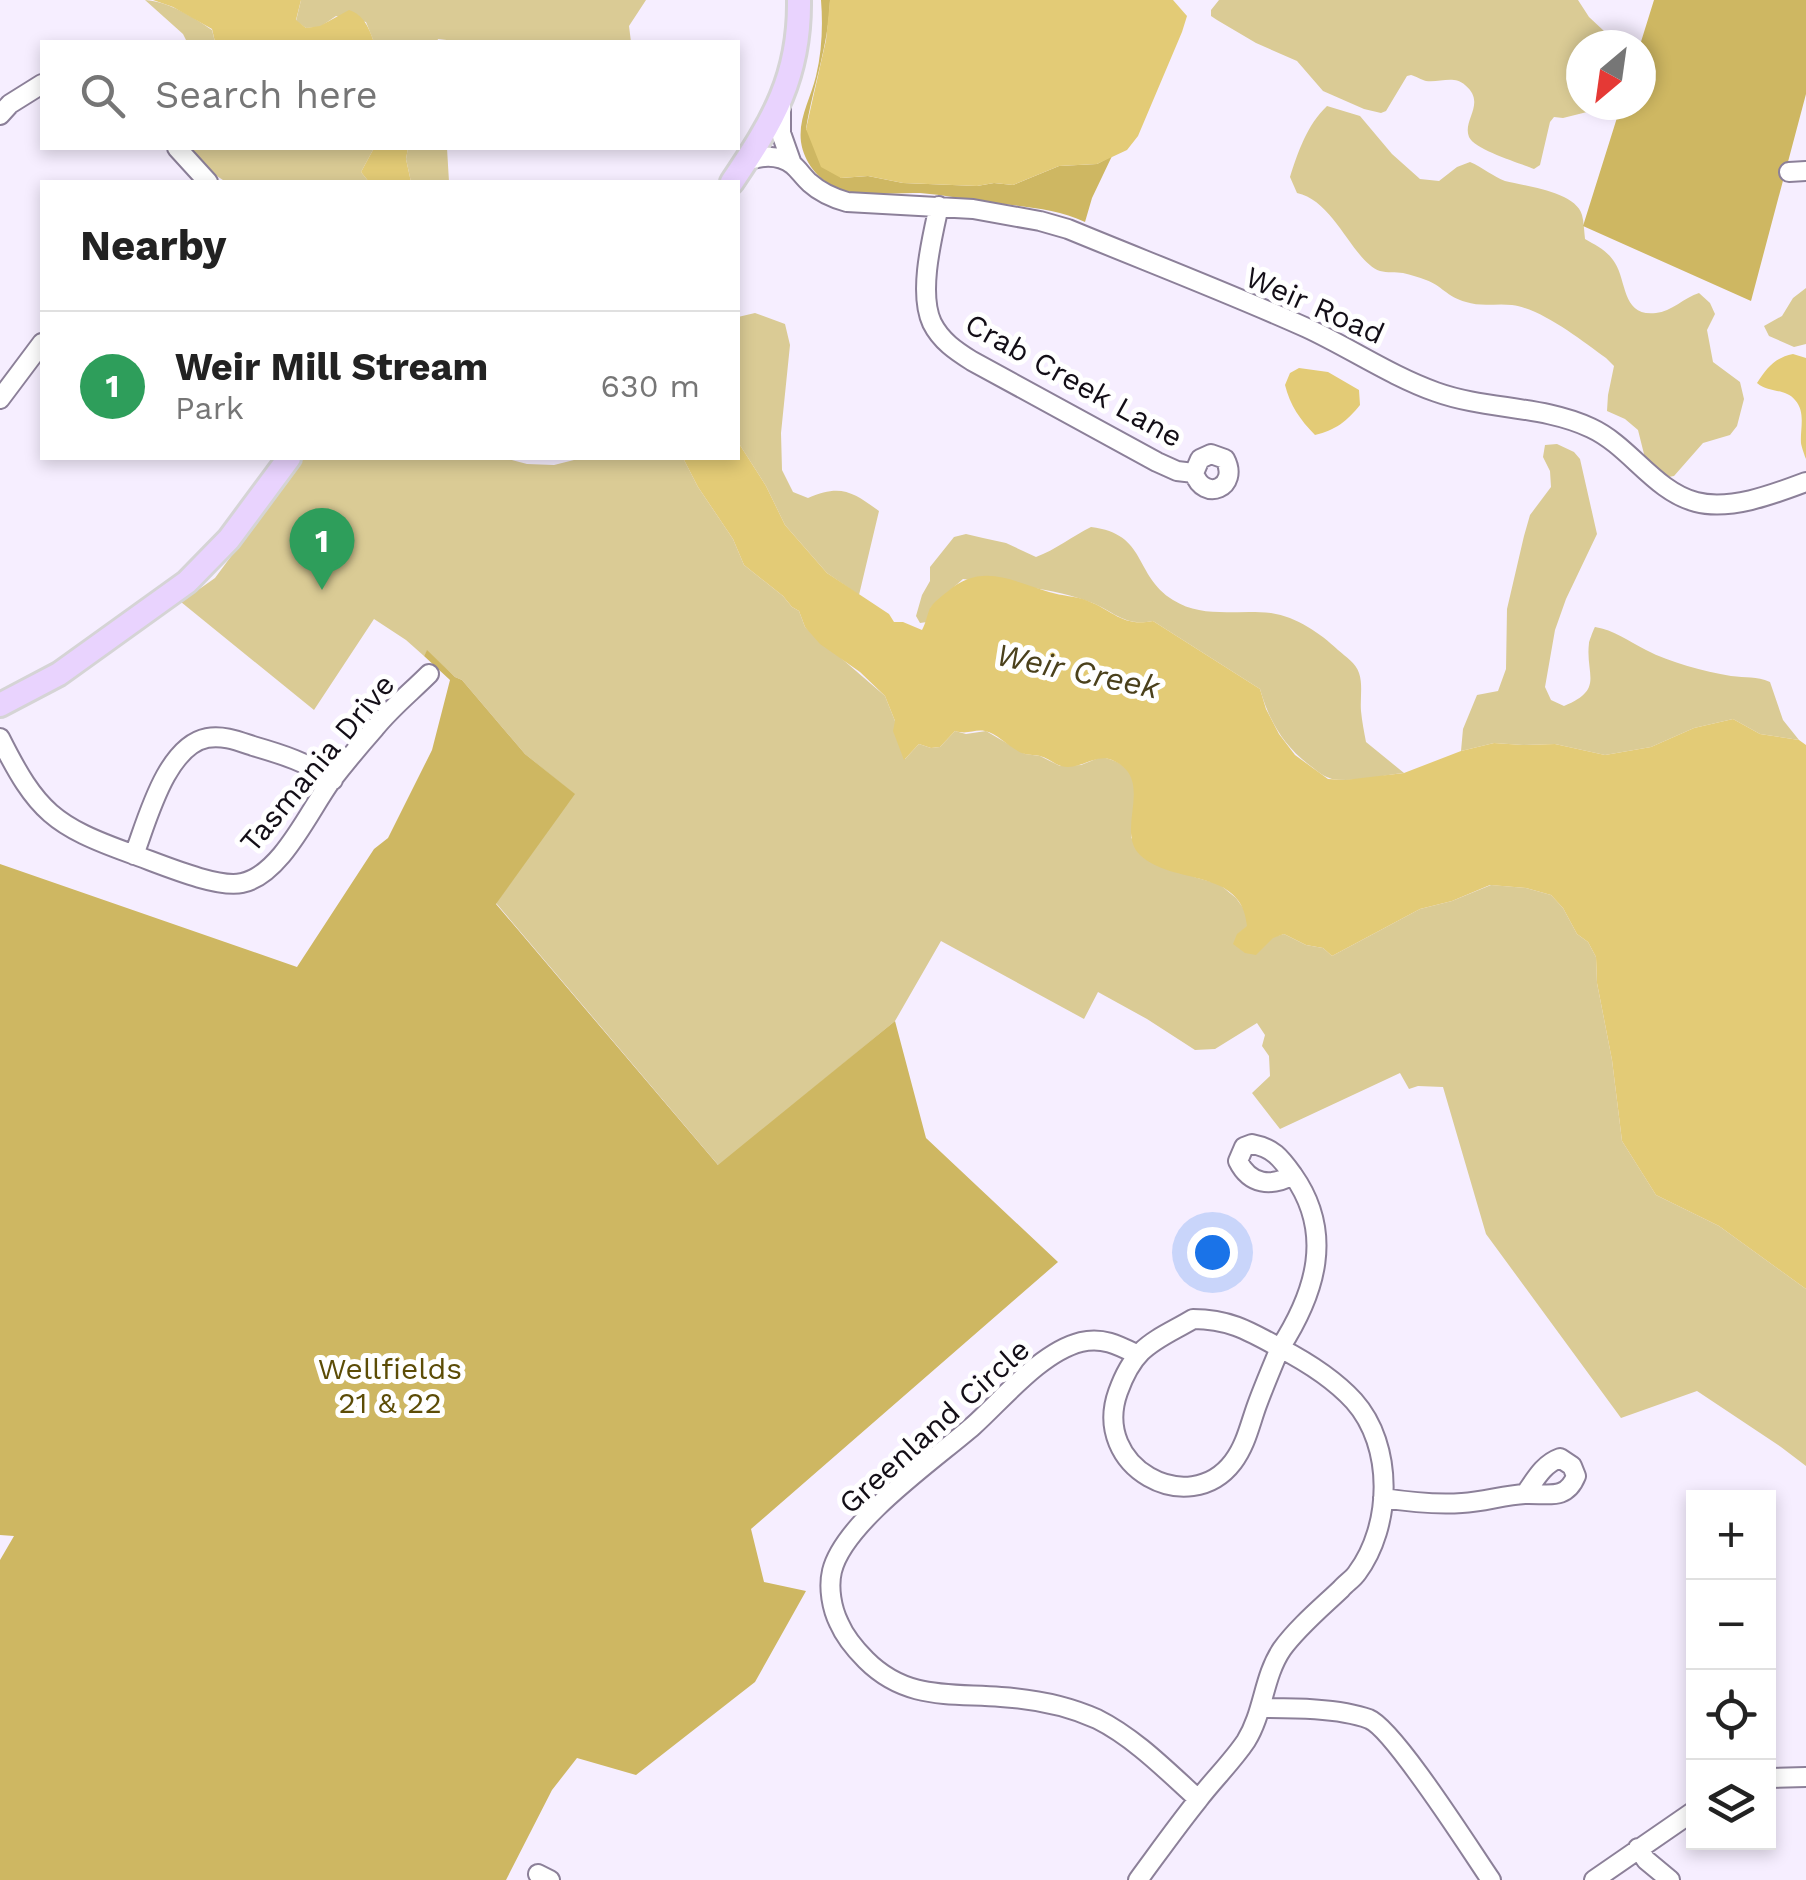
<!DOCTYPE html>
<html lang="en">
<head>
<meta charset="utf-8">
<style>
	body { margin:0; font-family:"Work Sans",sans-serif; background:#f2f2f2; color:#222 }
	.controls { position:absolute; right:30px; bottom:30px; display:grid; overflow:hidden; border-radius:0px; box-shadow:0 5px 15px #0003 }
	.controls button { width:90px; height:90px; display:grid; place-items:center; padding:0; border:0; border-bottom:2px solid #e0e0e0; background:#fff; color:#222; font:50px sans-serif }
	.compass { position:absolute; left:1566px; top:30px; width:90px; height:90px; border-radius:50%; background:#fff; box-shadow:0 5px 15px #0003; rotate:209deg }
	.you { position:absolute; left:1212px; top:1252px; width:35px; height:35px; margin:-25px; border:8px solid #fff; border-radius:50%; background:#1a73e8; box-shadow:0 0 0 15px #1a73e833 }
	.badge { display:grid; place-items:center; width:65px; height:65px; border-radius:50%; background:#7c3aed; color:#fff; font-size:32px; font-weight:700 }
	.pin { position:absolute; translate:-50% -82px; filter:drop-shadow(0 2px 5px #0008) }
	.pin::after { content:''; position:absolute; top:52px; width:35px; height:30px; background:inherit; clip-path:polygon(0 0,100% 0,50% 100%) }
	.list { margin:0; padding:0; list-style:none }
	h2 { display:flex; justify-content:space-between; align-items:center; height:130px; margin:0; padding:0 40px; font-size:42px }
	h2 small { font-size:32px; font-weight:400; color:#767676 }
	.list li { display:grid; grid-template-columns:65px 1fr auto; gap:30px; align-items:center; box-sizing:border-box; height:150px; padding:0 40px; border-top:2px solid #e0e0e0 }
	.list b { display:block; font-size:38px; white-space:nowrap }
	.list p { margin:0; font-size:32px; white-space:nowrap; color:#767676 }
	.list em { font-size:32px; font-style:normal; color:#767676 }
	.icon { flex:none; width:55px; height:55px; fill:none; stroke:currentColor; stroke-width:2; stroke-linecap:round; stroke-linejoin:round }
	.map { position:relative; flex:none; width:1806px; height:1880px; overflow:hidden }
	.search { position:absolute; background:#fff; box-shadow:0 5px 15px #0003; left:40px; top:40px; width:700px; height:110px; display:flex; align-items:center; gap:25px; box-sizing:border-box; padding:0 35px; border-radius:0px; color:#767676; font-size:38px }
	.panel { position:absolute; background:#fff; box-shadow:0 5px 15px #0003; left:40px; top:180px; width:700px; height:280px; border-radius:0px }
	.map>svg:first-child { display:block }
</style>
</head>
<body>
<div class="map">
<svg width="1806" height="1880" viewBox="0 0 1806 1880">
	<rect width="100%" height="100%" fill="#f6eeff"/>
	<path fill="#dacb95" d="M 145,0 C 169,2 192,16 212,30 L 215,42 L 187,42 L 183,34 Z
		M 301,0 L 646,0 L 629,26 L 631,42 L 464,42 L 438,39 L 437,42 L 374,42 L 366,22 L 336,16 L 320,27 L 306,28 L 296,21 Z
		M 1219,0 L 1578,0 L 1589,17 L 1619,45 L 1581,45 L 1581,105 L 1618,105 L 1607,114 L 1587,112 L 1563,118 L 1554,117 L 1550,122 L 1540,165 L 1534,169 C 1520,163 1475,150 1469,137 C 1462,120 1487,103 1465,85 C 1454,75 1439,83 1426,81 C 1422,80 1415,76 1411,75 L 1407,76 L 1386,111 L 1381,113 L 1364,109 L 1323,91 L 1297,61 L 1256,43 L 1217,20 L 1211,16 L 1211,10 Z
		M 1327,106 L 1360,116 L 1392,154 L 1420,179 L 1439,181 L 1457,167 L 1470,162 C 1482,167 1494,177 1505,181 C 1525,186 1576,192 1582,215 C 1584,222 1584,231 1585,239 C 1597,246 1608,251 1615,263 C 1627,282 1622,317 1656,313 C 1671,312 1685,297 1699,293 L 1710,303 L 1715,314 L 1707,330 L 1713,362 L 1740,382 L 1744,399 L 1737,426 L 1730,435 L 1703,443 L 1674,476 L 1658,479 L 1647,466 L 1638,430 L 1625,419 L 1607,411 L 1608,395 L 1614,366 L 1606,358 C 1581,340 1542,309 1512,305 C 1497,303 1481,307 1466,302 C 1447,297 1441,285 1426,280 C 1419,277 1411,275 1403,273 C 1396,272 1387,273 1380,271 C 1353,262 1335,201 1297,193 L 1290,177 C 1298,152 1307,125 1327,106 Z
		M 190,148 L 374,148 L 361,172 L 369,182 L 226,182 L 206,169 Z
		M 408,148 L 447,148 L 449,182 L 411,182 L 406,159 Z
		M 1806,288 L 1806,344 L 1794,347 L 1769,336 L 1764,326 L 1782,316 L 1793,298 Z
		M 755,313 L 785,324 L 790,345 L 781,433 L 782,470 L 793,492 L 808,498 C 840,484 852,491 879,511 L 859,595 L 827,573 L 785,525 L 766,486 L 738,442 L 738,317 Z
		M 1557,444 L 1574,452 L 1580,459 L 1597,534 L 1566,599 L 1555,630 L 1545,687 L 1551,700 L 1564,706 C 1605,689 1585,675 1589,643 C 1589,642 1594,628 1595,627 C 1614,630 1628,641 1646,650 C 1671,663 1703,671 1731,676 C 1746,678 1756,676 1770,682 L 1783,720 L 1799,740 L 1760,734 L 1733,719 L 1694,728 L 1651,747 L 1605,755 L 1555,744 L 1523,745 L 1494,743 L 1461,751 L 1463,729 L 1477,695 L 1498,691 L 1506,669 L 1507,609 L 1524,536 L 1530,515 L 1551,487 L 1550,471 L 1543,457 L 1545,445 Z
		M 304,458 L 504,458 L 527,464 L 554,465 L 582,458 L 683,458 L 698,487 L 733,539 L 744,565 L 783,596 L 792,607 L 799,611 L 805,627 L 885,696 L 895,721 L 905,759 L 919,744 L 931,748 L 940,747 L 955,731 L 966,734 L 986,731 L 1025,754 L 1040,756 L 1060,766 L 1081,765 L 1101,757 C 1110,759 1124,763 1129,772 C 1140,789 1133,819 1131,838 L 1194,877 L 1219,884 L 1236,898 L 1246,912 L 1248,926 L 1238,934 L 1273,937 L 1284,934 L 1306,945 L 1323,948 L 1332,956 L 1420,909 L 1452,901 L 1491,885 L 1526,888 L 1551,895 L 1563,908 L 1577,934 L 1588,942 L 1596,957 L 1597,983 L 1612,1060 L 1622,1141 L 1656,1195 L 1719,1226 L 1806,1289 L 1806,1466 L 1781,1447 L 1697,1391 L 1621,1418 L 1486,1234 L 1443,1087 L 1418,1086 L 1409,1089 L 1400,1073 L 1280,1129 L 1252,1093 L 1270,1076 L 1269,1056 L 1262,1046 L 1265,1035 L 1257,1023 L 1215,1049 L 1195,1050 L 1147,1019 L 1098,992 L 1084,1019 L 941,941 L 895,1021 L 719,1166 L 496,903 L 574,794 L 525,754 L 462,680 L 455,677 L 427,651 L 424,656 L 406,640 L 374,619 L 314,710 L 181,602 L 215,578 Z
		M 1091,527 C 1148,534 1133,575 1173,600 C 1203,619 1237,609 1271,613 C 1297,617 1320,633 1338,650 C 1346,657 1356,663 1359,673 C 1363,684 1360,699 1361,711 C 1362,721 1364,732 1366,742 L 1404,773 C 1382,775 1354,783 1332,779 C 1325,777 1318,772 1312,767 C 1284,747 1269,721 1260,689 L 1153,621 C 1122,627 1114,610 1087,601 C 1051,587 1002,585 963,579 L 931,607 L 927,622 L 920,623 L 916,616 L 922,595 L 930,581 L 930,567 L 954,537 L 966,534 L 983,538 L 1006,543 L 1036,557 C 1055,550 1073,536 1091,527 Z"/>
	<path fill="#ceb762" d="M 821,0 L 830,0 C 829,44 813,86 806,129 L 841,178 L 868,176 L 903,183 L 977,186 L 994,183 L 1013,185 L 1059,166 L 1097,164 L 1112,156 L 1092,198 L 1085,222 C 1055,208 1021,207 989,202 C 966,199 943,195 920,193 C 894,192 862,198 837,188 C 818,180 804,162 801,142 C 798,118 811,98 816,76 C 822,51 823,25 821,0 Z
		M 1654,0 L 1806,0 L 1806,94 L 1751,301 L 1583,226 L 1621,105 L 1641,105 L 1640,45 Z
		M 427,650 L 455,677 L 462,680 L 525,754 L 575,794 L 496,904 L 718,1165 L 895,1021 L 926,1138 L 1058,1262 L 751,1529 L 764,1582 L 806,1591 L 755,1682 L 636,1775 L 577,1758 L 552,1790 L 506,1880 L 0,1880 L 0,1560 L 14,1536 L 0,1535 L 0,864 L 297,967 L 374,849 L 388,838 L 432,750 L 450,680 L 424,656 Z"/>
	<path fill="#e3cb76" d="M 153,0 L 301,0 L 296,20 L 306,28 L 320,26 L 349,10 C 364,15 369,28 374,42 L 215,42 L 212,29 L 173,7 Z
		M 830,0 L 1173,0 L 1187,16 L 1182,32 L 1138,136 L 1127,150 L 1097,164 L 1059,166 L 1013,185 L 994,183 L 977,186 L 903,183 L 868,176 L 841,178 L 821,167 L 806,129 L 826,40 Z
		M 374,148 L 408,148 L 406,159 L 411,182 L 369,182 L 361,172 Z
		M 1793,354 L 1806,358 L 1806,459 C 1805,457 1801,445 1801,443 C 1800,429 1806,412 1795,400 C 1785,388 1768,393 1757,383 C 1767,368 1774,358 1793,354 Z
		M 1299,368 L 1328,372 L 1359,390 L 1360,405 C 1347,421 1336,430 1315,435 C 1300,420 1290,405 1285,385 L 1290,373 Z
		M 738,442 L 766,486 L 785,525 L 827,573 L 889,614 L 894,622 L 903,622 L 922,630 C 926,623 927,615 930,608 C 934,602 942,596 947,592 C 982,562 1011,581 1049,592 C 1062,596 1076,596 1088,601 C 1114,611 1122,627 1153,621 L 1260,689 L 1266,709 L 1279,734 L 1295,755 L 1328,779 L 1345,780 L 1404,773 L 1461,751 L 1494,743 L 1523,745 L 1555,744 L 1605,755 L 1651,747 L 1694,728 L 1733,719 L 1760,734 L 1799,740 L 1806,745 L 1806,1289 L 1719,1226 L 1656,1195 L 1622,1141 L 1612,1060 L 1597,983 L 1596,957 L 1588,942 L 1577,934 L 1563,908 L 1551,895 L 1526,888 L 1490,885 L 1452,901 L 1420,909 L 1332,956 L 1323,948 L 1306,945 L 1284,934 L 1273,938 L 1256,955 L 1245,953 L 1233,944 L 1237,934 L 1247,926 C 1242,867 1173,886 1140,855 C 1114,830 1157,779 1112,760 C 1095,753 1080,771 1061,766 C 1054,764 1048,758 1040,756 C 1038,755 1027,755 1025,754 C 1011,750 999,734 985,731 C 974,729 968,735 955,731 L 940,747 L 931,748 L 919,744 L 904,760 L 893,731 L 895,721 L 885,696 L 860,672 L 820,644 L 805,627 L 799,611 L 792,607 L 783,596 L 744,565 L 733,539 L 698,487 L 683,458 L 738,458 Z"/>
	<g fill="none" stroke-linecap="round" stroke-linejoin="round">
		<g stroke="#8c8099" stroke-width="22">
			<path id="minor" d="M 781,105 L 781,133 L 792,164
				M 0,115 L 10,104 L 42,84
				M 177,148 L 208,182
				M 746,161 C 763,155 779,154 793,165 C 799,170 804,178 810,183 C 821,193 833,198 847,202 L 973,209 L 1040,221 L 1068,229 C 1148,262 1229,293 1307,328 C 1350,348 1391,376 1436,392 C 1486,410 1542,405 1591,428 C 1630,446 1654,491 1696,502 C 1730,511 1774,494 1806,482
				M 1789,172 L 1806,171
				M 939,206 C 932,238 918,293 932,323 C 941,341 956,351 972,361 L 1157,462 L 1177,471 L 1194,473 C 1204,503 1240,487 1225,459 L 1211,454 L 1200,459 L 1194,473
				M 0,399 L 42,343
				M 0,738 C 37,812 54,826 132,854 C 158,863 217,889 242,883 C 281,875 309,811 331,781 C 345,763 360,745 375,728 C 391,708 411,692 429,674
				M 134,855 C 147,821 166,746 207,738 C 223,735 238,741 253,746 C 281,754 309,763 333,780
				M 1252,1144 C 1273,1148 1280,1157 1293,1175 C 1271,1187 1250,1185 1238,1161 L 1244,1147 Z
				M 1193,1319 C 1229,1319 1249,1331 1280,1348 C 1272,1367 1264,1386 1257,1405 C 1250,1424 1246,1445 1233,1462 C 1189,1520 1091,1467 1118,1392 C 1123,1378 1130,1363 1141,1352 C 1155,1338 1175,1330 1193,1319 Z
				M 1138,1355 C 1118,1345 1103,1337 1081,1342 C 1041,1352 1003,1399 973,1426 C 935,1459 844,1522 832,1571 C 828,1588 832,1609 839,1623 C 845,1637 856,1650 866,1660 C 906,1700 949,1693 1001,1697 C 1033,1699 1068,1706 1097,1719 C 1135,1738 1167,1771 1198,1799
				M 1383,1498 C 1409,1502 1436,1505 1462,1503 C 1484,1502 1504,1495 1525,1494 C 1535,1480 1543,1464 1560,1458 L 1572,1466 L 1576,1476 C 1566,1501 1548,1493 1525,1494
				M 1260,1708 C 1292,1708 1339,1708 1369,1719 C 1394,1729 1471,1851 1491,1880
				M 1768,1778 L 1806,1777
				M 1638,1848 L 1646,1860 L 1670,1880
				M 538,1874 L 550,1880
				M 1138,1880 C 1158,1853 1177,1826 1198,1800 C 1213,1780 1232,1762 1246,1741 C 1264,1712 1263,1677 1282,1649 C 1298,1627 1321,1608 1341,1589 C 1346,1583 1353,1579 1357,1573 C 1392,1526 1394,1446 1354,1401 C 1333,1378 1307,1362 1280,1348 C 1316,1292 1334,1233 1293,1175
				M 1594,1880 L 1694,1811"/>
		</g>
		<g stroke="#d5d4d5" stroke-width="28">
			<path id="major" d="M 732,182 C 773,121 800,77 799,0
				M 0,705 L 59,674 L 187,582 L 229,539 L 289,458"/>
		</g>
		<use href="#minor" stroke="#fff" stroke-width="18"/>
		<use href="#major" stroke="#e9d3fe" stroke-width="22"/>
	</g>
	<g text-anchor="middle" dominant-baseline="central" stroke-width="10" stroke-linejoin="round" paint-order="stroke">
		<g font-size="30" fill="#130e17" stroke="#fff">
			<text transform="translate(1315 305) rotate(24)">Weir Road</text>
			<text transform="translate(1074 380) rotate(29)">Crab Creek Lane</text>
			<text transform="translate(317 763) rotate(-50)">Tasmania Drive</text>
			<text transform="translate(934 1426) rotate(-42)">Greenland Circle</text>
		</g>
		<g font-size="30" fill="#5c4c06" stroke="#fff">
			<text x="390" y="1368">Wellfields<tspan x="390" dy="34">21 &amp; 22</tspan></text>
		</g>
		<g font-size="32" font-style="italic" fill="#4b411c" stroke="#fff">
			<text transform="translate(1078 671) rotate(12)">Weir Creek</text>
		</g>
	</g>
</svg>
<div class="controls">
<button>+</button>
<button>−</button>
<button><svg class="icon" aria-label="locate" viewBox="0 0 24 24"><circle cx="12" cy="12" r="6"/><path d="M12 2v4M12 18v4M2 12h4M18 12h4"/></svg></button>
<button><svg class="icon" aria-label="layers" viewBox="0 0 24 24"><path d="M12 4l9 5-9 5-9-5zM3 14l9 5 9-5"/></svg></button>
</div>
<svg class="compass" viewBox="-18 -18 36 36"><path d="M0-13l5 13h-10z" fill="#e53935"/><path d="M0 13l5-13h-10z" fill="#767676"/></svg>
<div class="you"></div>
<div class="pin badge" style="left:322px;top:590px;background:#2e9e5b">1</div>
<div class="search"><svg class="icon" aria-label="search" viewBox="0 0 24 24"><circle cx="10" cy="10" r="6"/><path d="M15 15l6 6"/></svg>Search here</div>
<section class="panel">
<h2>Nearby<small></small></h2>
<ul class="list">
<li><span class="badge" style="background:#2e9e5b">1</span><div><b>Weir Mill Stream</b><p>Park</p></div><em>630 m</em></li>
</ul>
</section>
</div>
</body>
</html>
